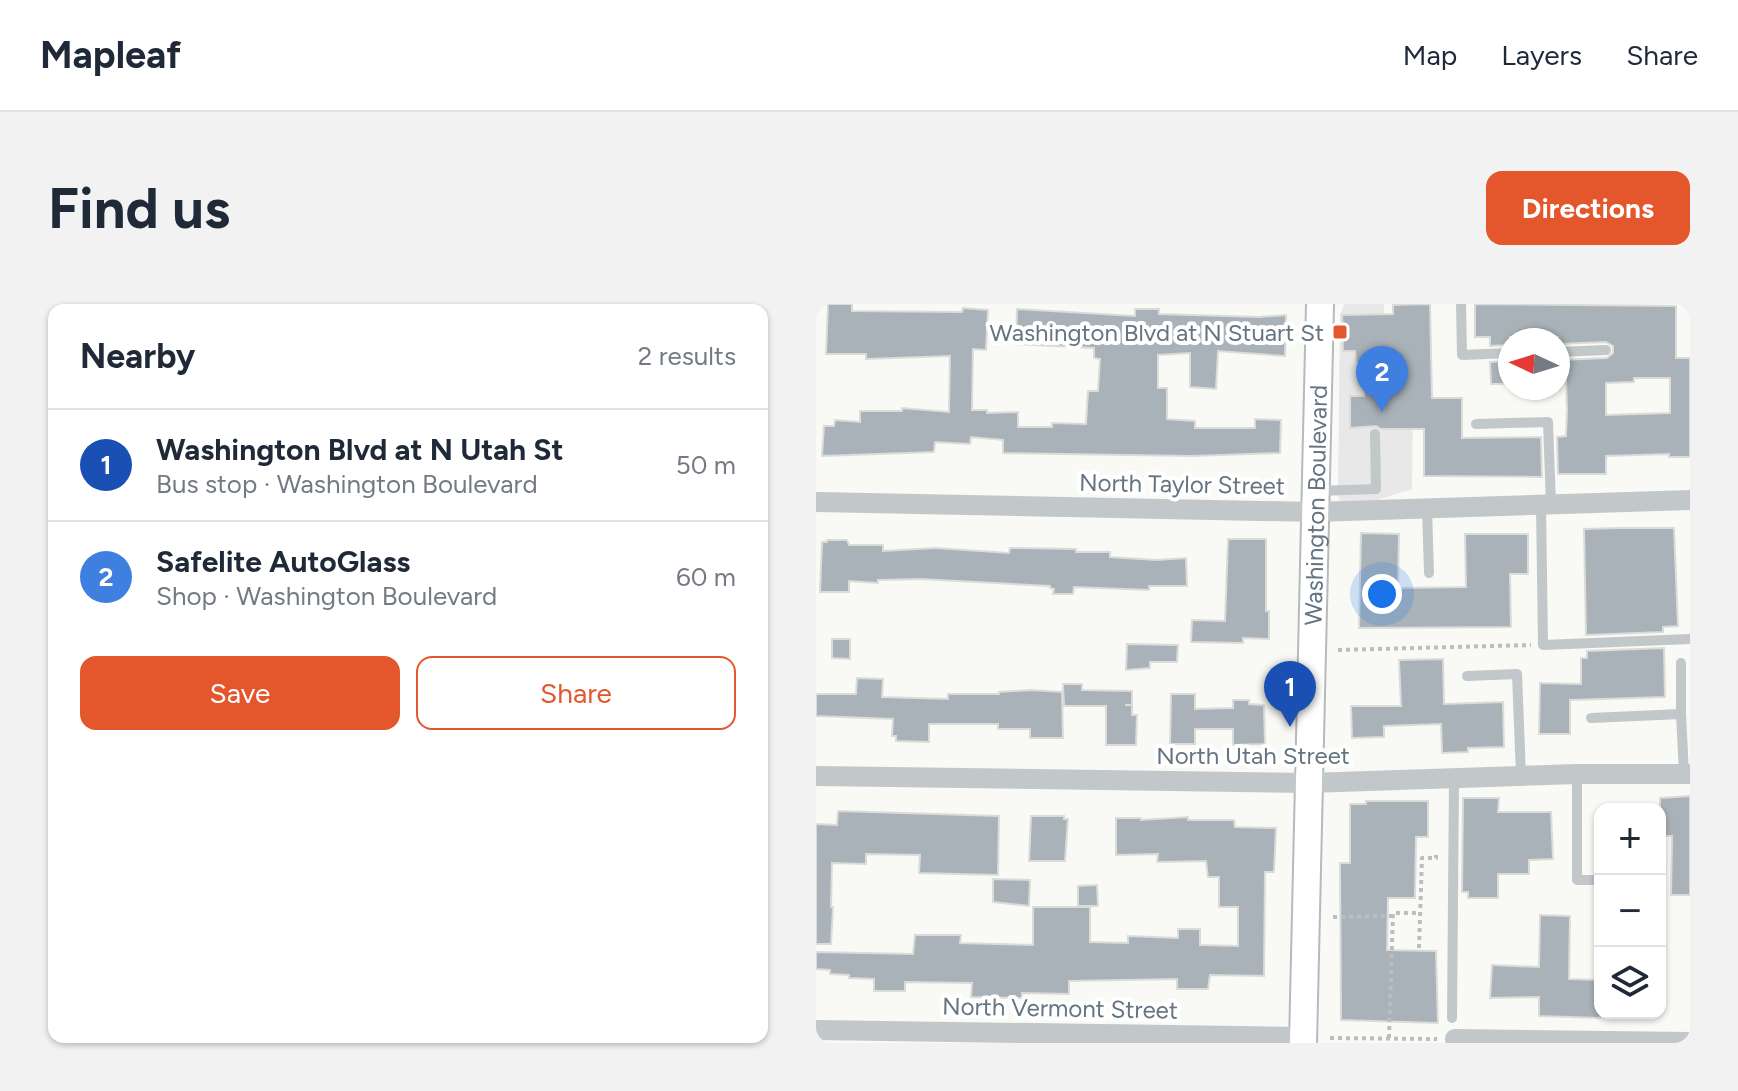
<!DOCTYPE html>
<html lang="en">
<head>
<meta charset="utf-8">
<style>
	body { margin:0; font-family:Figtree,sans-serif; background:#f2f2f3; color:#1f2937 }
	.controls { position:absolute; right:24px; bottom:24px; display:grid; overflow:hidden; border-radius:16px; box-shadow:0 2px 6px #0004 }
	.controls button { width:72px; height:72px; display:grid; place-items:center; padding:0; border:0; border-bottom:2px solid #e0e1e3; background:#fff; color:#1f2937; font:40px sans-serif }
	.compass { position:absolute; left:682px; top:24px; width:72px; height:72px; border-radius:50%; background:#fff; box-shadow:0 2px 6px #0004; rotate:274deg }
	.you { position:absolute; left:566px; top:290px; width:28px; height:28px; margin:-20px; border:6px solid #fff; border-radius:50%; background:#1a73e8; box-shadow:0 0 0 12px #1a73e833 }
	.badge { display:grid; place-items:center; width:52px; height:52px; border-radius:50%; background:#e4562b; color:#fff; font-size:26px; font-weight:700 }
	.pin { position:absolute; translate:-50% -66px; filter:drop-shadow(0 2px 4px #0008) }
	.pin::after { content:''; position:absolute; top:42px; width:28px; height:24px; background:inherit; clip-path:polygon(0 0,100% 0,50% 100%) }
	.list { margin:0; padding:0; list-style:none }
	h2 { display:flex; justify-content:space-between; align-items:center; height:104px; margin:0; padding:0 32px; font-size:34px }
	h2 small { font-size:26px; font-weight:400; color:#747a83 }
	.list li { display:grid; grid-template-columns:52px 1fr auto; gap:24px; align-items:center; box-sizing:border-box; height:112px; padding:0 32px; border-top:2px solid #e0e1e3 }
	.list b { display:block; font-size:30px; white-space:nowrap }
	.list p { margin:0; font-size:26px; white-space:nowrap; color:#747a83 }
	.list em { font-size:26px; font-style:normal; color:#747a83 }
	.actions { display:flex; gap:16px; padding:24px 32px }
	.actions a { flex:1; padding:18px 0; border:2px solid #e4562b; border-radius:16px; text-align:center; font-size:28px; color:#e4562b }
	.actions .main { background:#e4562b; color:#fff }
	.icon { flex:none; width:44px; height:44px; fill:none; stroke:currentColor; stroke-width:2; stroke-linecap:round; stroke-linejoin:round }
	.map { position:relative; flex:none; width:874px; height:739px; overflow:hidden; border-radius:16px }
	header { display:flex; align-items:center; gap:48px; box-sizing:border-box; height:112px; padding:0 40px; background:#fff; border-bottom:2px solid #e0e1e3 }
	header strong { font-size:38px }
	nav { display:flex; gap:44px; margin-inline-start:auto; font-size:28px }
	.intro { display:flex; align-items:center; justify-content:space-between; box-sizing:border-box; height:192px; padding:0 48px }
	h1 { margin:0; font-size:56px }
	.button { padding:20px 36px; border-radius:16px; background:#e4562b; color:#fff; font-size:28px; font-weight:700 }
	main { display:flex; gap:48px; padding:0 48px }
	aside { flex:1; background:#fff; border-radius:16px; box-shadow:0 2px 6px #0004 }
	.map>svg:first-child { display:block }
</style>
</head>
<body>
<header>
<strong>Mapleaf</strong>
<nav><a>Map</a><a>Layers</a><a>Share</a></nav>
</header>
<div class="intro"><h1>Find us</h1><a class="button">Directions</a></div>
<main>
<aside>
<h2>Nearby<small>2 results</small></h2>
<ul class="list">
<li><span class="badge" style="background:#1a4fb4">1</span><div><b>Washington Blvd at N Utah St</b><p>Bus stop · Washington Boulevard</p></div><em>50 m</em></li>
<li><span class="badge" style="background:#3f7fe0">2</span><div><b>Safelite AutoGlass</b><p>Shop · Washington Boulevard</p></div><em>60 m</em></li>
</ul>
<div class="actions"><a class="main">Save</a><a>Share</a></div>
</aside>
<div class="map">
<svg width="874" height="739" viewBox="0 0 874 739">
	<rect width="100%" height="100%" fill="#f9f9f6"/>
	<path fill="#e7e8e7" d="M 528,0 L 568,0 L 570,90 L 597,93 L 596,185 L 561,196 L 529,197 L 524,197 L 522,191 L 524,11 Z"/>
	<path fill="#a9b2b8" stroke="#dbdbd9" stroke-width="2" fill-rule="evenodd" d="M 12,0 L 36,0 L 36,7 L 146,8 L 147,4 L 172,6 L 170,46 L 157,45 L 156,106 L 171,106 L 171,109 L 202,108 L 202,123 L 236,123 L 236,119 L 270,120 L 272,87 L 282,87 L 284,55 L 278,54 L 278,44 L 200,40 L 201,5 L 319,12 L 319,5 L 343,5 L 343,10 L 443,13 L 470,11 L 469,52 L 402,47 L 400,85 L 374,83 L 374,49 L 342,51 L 342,84 L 351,84 L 351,115 L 379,117 L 379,124 L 439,124 L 439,115 L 465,116 L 464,149 L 376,152 L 187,149 L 187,136 L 155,133 L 154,140 L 119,138 L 118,148 L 6,152 L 8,122 L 18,122 L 19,116 L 44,118 L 44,107 L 86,107 L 86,104 L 133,108 L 134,52 L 50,55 L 50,50 L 10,50 Z
		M 614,0 L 616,94 L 646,94 L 646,134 L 725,133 L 726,173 L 608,172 L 608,125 L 565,125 L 560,122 L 534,124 L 534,92 L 548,92 L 549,58 L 540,59 L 539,47 L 527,47 L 526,11 L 577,10 L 577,1 Z
		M 659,0 L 860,2 L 860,54 L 874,54 L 874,153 L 853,153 L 853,150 L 790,152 L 790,170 L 742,170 L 741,133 L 750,132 L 751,106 L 750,77 L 742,78 L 742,56 L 791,54 L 797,49 L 797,42 L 790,38 L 742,40 L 742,33 L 694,33 L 694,41 L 674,42 L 674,33 L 659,33 ZM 818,74 L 854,74 L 854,109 L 790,111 L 790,79 L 818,78 Z
		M 694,57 L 694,80 L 675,80 L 674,58 Z
		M 802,224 L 858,224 L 862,322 L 847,323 L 847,328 L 770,331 L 768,225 Z
		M 545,229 L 583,230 L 582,284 L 650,283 L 649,230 L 712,230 L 712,270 L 694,270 L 695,323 L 543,324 Z
		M 412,235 L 450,235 L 450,307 L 453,307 L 453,335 L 427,334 L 427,339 L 375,338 L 376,316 L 409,317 Z
		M 11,236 L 31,236 L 33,241 L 67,241 L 67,247 L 120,244 L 193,249 L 194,244 L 260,245 L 260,248 L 294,248 L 294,253 L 341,256 L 370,254 L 371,282 L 333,282 L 333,286 L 258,283 L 257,290 L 237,290 L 238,285 L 234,284 L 234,282 L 105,275 L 62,276 L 62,279 L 33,277 L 33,288 L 4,288 L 6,238 L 11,238 Z
		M 16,335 L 34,335 L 34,355 L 16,354 Z
		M 311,340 L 362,341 L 361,358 L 334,358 L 334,364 L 310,366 Z
		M 848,344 L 849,393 L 754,396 L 754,430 L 723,430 L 724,379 L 765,380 L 765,354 L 771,354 L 771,347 Z
		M 627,355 L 628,400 L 687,398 L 688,443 L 652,444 L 652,448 L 626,449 L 625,420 L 568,422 L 568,433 L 536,434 L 535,402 L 585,402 L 583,356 Z
		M 41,374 L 67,375 L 66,393 L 132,395 L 132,390 L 183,390 L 183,388 L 215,386 L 246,388 L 247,434 L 214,434 L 214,425 L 182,425 L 182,420 L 113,420 L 113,438 L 80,437 L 80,432 L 76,432 L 77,415 L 0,412 L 0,390 L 40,390 Z
		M 247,380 L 266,380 L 266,386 L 316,387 L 316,401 L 309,401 L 316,401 L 316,411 L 321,411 L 320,441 L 290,441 L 290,402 L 248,402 Z
		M 355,390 L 379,390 L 379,405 L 417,404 L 417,396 L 433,396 L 433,400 L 448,401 L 449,440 L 417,441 L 417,425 L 379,425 L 379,440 L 354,440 Z
		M 874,492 L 874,591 L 855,591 L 856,532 L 844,532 L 844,494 Z
		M 647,494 L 683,494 L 682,508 L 735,508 L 737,555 L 713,556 L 713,570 L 682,570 L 682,594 L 652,594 L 652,588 L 646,588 Z
		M 550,497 L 612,497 L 612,533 L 600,533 L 599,594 L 572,594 L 571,646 L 620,647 L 622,719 L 525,716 L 524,559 L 534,559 L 534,500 L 550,500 Z
		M 22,507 L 183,512 L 182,571 L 103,569 L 104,551 L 50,550 L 50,560 L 16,559 L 15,603 L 17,603 L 15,640 L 0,640 L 0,520 L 21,521 Z
		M 215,512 L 248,512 L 248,515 L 252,515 L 249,557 L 213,557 Z
		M 372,513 L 372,516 L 418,516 L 419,523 L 460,524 L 458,568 L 449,568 L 448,672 L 394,671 L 392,685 L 361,685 L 361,675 L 253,677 L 253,690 L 206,689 L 206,694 L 155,693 L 156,679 L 89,678 L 89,687 L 58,687 L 58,675 L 33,674 L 33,671 L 14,670 L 14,666 L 0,665 L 0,648 L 97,650 L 99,631 L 145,631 L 144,639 L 217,641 L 217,603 L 274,603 L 274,638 L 312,639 L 312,632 L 362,634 L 362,625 L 384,625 L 384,641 L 422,642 L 422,603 L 403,603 L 403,573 L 392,573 L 390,557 L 341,558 L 342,550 L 300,551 L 300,514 L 325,514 L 325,516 Z
		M 177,575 L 214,576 L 213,602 L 177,598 Z
		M 281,581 L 282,602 L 262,602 L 262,582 Z
		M 724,611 L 754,612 L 753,675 L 784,676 L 784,714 L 723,712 L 723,693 L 674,694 L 676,661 L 723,663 Z"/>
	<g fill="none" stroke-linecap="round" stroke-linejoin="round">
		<g stroke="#b5babf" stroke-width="30">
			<g id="secondary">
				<path id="s1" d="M 487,739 L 504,0"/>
			</g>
		</g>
		<path stroke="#babec1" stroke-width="4" stroke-dasharray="4 4" stroke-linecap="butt" d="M 522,346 L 715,341
			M 517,613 L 577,612
			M 603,644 L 606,554 L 620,554 L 620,551
			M 514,734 L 621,735
			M 573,734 L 577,609 L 603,609"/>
		<path stroke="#c2c7ca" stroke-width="10" d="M 645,0 L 646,51 L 694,49
			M 742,48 L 790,46
			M 660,120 L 732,118 L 735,201
			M 500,187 L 560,185 L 559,130
			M 725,201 L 727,341 L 874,335
			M 611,204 L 613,269
			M 865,359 L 865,410
			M 651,372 L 701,370 L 705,472
			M 775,414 L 865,410 L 868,470
			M 761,470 L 761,576 L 784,576
			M 636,714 L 638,475"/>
		<path stroke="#c2c7ca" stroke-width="20" d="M 0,198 L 498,208 L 874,196
			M 0,472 L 493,479 L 761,470 L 874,470
			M 0,726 L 487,733
			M 639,735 L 874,738"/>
		<use href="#secondary" stroke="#fff" stroke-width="26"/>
	</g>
	<rect fill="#e4562b" stroke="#fff" stroke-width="3" x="516" y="20" width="16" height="16" rx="4"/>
	<g text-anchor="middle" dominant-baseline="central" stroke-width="8" stroke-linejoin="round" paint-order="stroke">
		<g font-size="24" fill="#647481" stroke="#fff" text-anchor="end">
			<text x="508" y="28">Washington Blvd at N Stuart St</text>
		</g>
		<g font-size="24" fill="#647481" stroke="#fff">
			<text transform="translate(366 180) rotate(1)">North Taylor Street</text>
			<text stroke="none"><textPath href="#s1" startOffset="538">Washington Boulevard</textPath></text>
			<text x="437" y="451">North Utah Street</text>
			<text transform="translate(244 704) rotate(1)">North Vermont Street</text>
		</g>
	</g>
</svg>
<div class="controls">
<button>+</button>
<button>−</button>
<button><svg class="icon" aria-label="layers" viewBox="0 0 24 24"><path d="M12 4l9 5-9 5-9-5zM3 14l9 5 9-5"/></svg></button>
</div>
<svg class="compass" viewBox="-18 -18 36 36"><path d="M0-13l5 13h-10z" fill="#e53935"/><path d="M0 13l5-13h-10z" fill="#747a83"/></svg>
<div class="you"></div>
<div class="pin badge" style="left:474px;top:423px;background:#1a4fb4">1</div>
<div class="pin badge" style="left:566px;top:108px;background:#3f7fe0">2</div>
</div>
</main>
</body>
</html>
